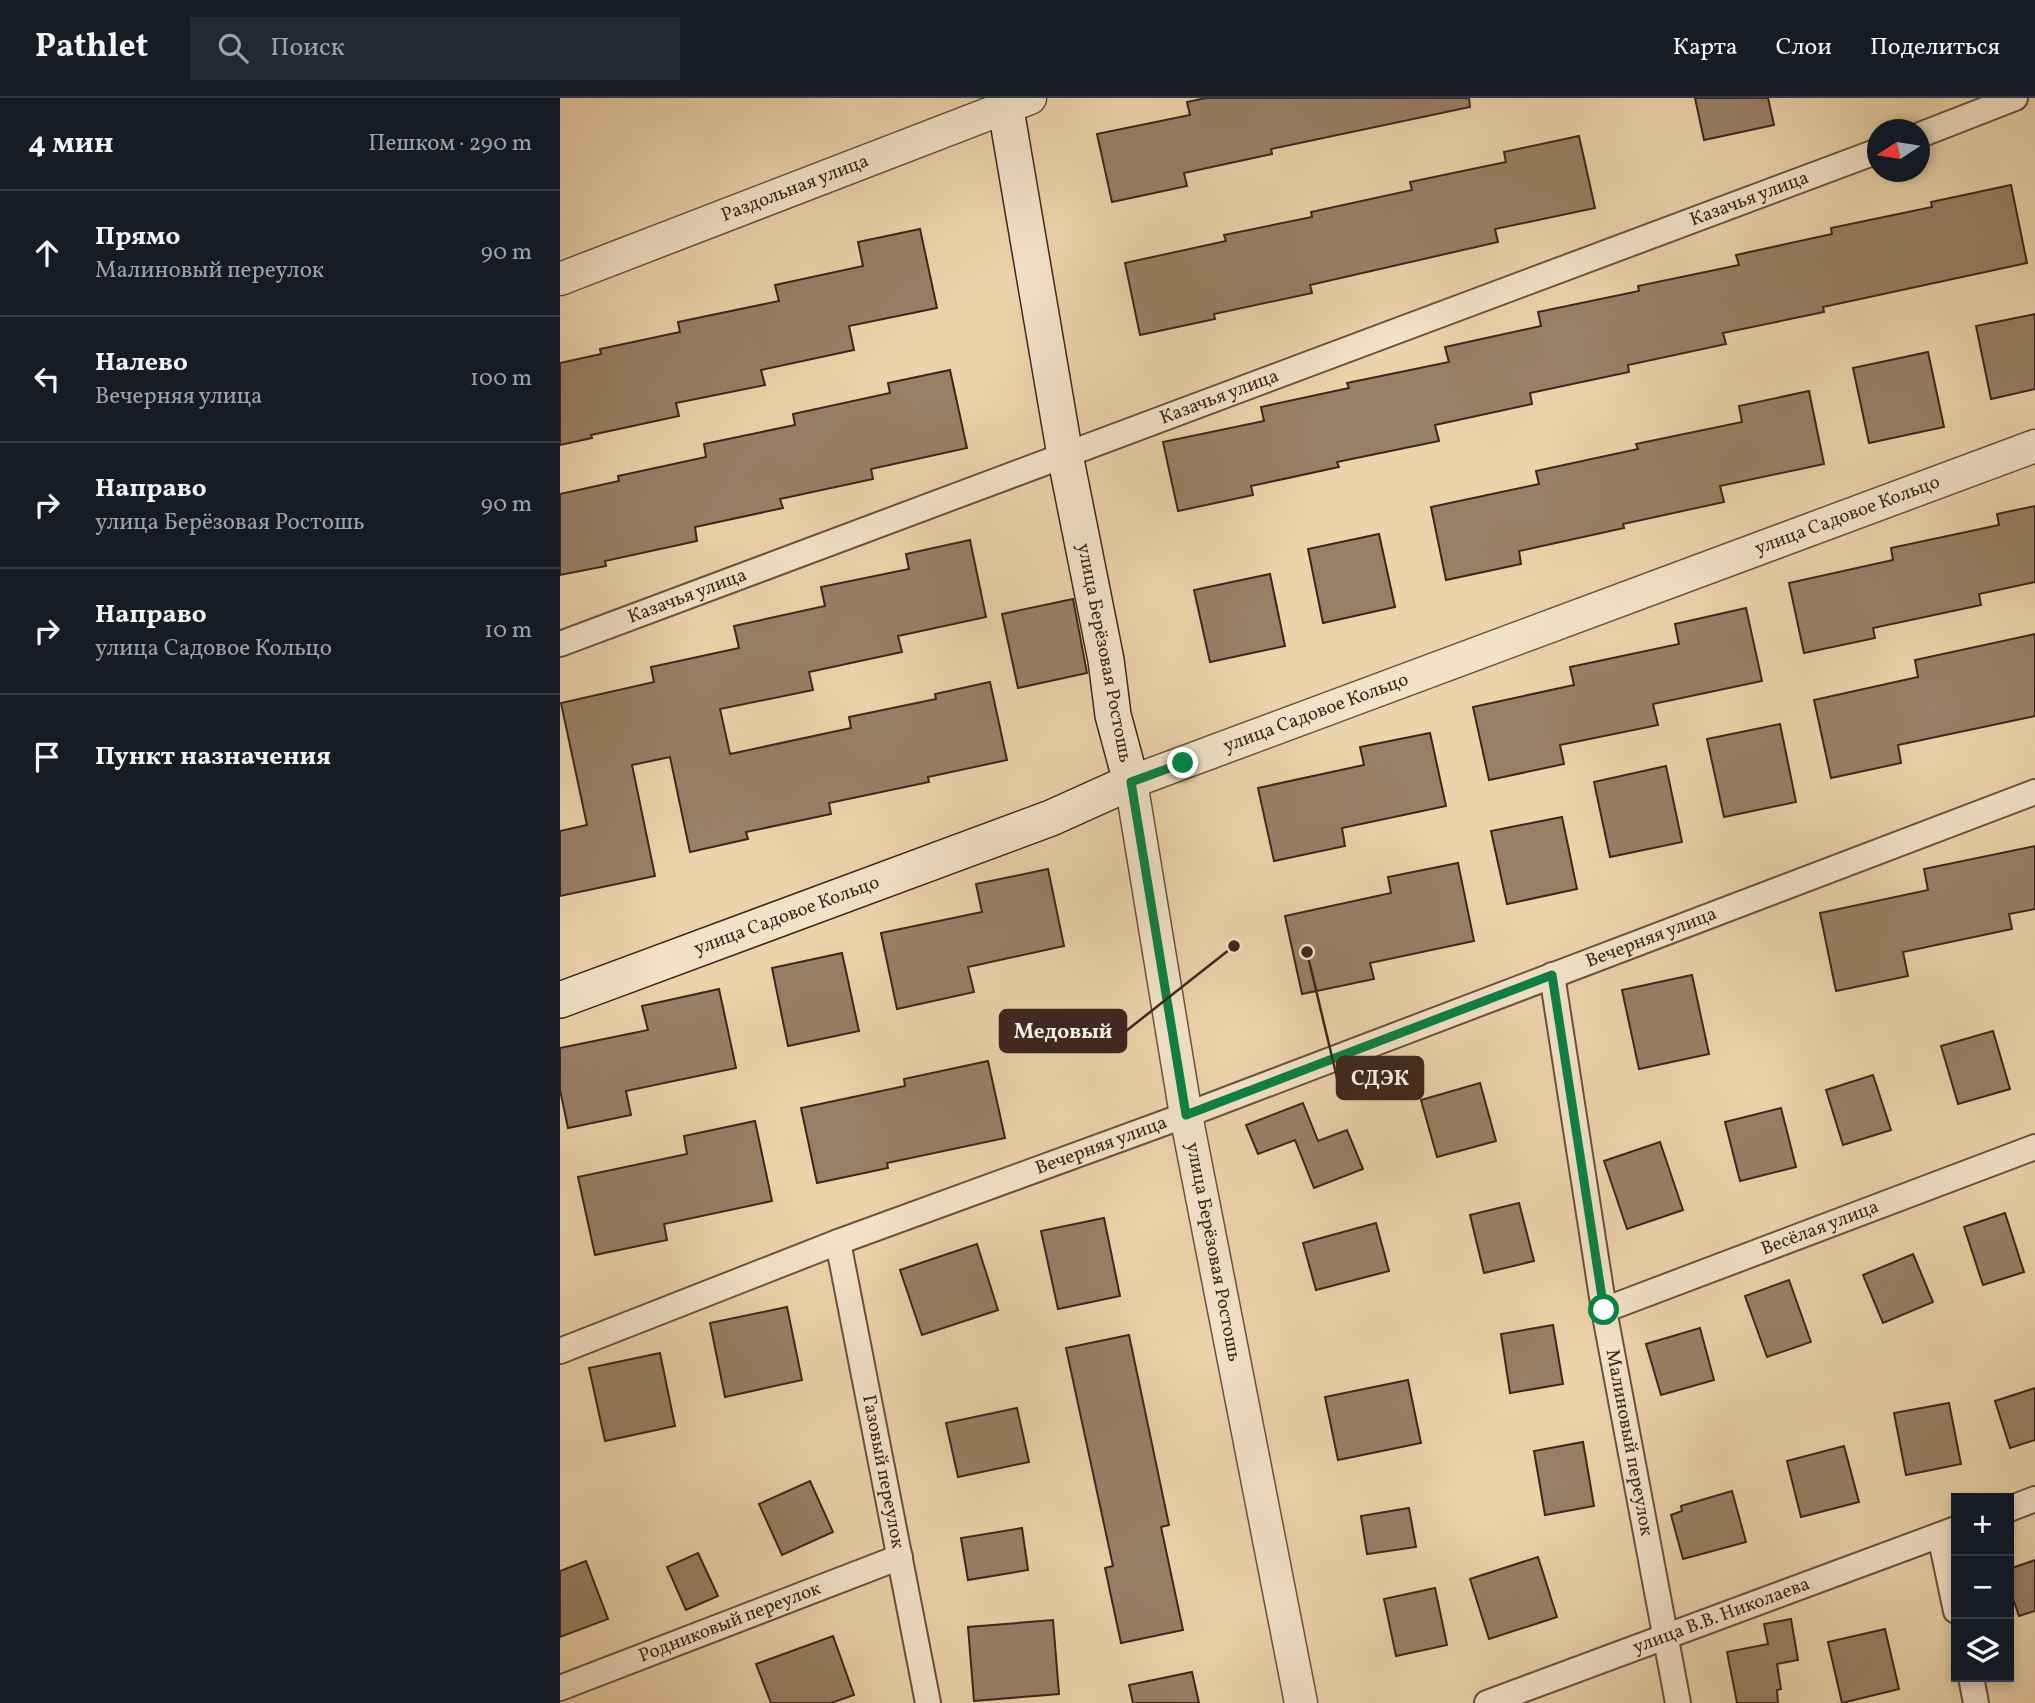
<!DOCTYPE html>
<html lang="ru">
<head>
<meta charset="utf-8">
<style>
	body { margin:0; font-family:Vollkorn,serif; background:#242831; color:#f1f3f6 }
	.controls { position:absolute; right:21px; bottom:21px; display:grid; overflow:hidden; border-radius:0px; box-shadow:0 4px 10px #0003 }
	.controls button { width:63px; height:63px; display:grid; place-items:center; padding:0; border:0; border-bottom:2px solid #363941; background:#171b24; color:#f1f3f6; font:35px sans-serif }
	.compass { position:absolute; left:1307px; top:21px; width:63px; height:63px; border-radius:50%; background:#171b24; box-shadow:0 4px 10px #0003; rotate:258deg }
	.stop { position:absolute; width:21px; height:21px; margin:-16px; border:5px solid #0b8043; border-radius:50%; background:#fff }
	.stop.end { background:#0b8043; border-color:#fff; box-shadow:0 2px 7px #0008 }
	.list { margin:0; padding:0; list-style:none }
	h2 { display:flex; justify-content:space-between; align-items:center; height:91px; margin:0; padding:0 28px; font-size:30px }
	h2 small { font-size:23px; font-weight:400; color:#9ea1a6 }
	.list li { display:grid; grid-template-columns:46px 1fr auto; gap:21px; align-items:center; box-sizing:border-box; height:126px; padding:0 28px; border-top:2px solid #363941 }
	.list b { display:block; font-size:26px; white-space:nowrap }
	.list p { margin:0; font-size:23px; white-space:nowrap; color:#9ea1a6 }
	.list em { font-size:23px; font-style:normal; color:#9ea1a6 }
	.icon { flex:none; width:38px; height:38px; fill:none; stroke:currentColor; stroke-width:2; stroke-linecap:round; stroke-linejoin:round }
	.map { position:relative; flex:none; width:1475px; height:1605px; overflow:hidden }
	header { display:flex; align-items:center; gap:42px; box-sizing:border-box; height:98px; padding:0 35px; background:#171b24; border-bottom:2px solid #363941 }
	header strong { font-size:33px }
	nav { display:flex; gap:38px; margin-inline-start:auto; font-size:24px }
	.search { width:490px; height:63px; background:#242831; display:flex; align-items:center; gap:18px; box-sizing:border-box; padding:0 24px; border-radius:0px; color:#9ea1a6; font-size:26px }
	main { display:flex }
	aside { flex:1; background:#171b24 }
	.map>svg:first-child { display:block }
</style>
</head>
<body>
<header>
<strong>Pathlet</strong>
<div class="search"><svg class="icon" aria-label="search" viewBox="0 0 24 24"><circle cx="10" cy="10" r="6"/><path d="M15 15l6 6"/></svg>Поиск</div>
<nav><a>Карта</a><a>Слои</a><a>Поделиться</a></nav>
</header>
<main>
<aside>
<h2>4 мин<small>Пешком · 290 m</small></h2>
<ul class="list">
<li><svg class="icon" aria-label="ahead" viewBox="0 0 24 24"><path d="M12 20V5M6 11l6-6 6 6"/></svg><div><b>Прямо</b><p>Малиновый переулок</p></div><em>90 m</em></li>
<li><svg class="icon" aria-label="left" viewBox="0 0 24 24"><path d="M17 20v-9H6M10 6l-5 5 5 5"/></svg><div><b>Налево</b><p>Вечерняя улица</p></div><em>100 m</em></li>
<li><svg class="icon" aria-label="right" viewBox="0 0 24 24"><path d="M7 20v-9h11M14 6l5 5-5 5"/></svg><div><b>Направо</b><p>улица Берёзовая Ростошь</p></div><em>90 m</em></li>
<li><svg class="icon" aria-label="right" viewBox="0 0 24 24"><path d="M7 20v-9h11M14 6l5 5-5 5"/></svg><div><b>Направо</b><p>улица Садовое Кольцо</p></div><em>10 m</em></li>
<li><svg class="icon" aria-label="arrive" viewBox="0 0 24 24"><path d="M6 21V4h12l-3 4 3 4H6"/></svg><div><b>Пункт назначения</b></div></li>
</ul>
</aside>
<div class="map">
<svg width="1475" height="1605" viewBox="0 0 1475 1605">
	<rect width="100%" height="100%" fill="#ebd3aa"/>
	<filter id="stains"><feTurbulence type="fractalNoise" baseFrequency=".00286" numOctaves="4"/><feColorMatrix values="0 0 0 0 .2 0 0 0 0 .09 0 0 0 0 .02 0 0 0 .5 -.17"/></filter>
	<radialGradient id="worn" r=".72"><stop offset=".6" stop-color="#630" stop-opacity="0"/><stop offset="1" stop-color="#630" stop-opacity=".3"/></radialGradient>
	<path fill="#988066" stroke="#3e261d" stroke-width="2" d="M 646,0 L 909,0 L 910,9 L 711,51 L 712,56 L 624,75 L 627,88 L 552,104 L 537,36 L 630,17 L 627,4 Z
		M 1135,0 L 1208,0 L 1214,27 L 1144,42 Z
		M 1019,38 L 1035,110 L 935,131 L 938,144 L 750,187 L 752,195 L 654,216 L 655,221 L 580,237 L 565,165 L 666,143 L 664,137 L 752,119 L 751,114 L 852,92 L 850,84 L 946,64 L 944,54 Z
		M 1451,87 L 1467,165 L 1263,209 L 1264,214 L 1163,235 L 1166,246 L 1068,267 L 1069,274 L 970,295 L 972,306 L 875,327 L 879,343 L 777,364 L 779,369 L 691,388 L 693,397 L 618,413 L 603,344 L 704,323 L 701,309 L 789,290 L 787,285 L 889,264 L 885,249 L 981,228 L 978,214 L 1079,193 L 1078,188 L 1179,167 L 1176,157 L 1272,136 L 1271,130 L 1372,109 L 1371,104 Z
		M 360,131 L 377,210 L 289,228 L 294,252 L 201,272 L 205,287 L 116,305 L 119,318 L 31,337 L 32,340 L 0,347 L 0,265 L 41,256 L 40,251 L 120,234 L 118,224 L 219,203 L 215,187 L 303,168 L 298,144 Z
		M 1475,216 L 1475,291 L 1431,301 L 1416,228 Z
		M 1368,254 L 1384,329 L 1309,345 L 1293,270 Z
		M 390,272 L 407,350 L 311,371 L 313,381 L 220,401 L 223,410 L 135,429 L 137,443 L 45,463 L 46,468 L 0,477 L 0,396 L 59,383 L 58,378 L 146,359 L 144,346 L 235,327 L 233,316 L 330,295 L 328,285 Z
		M 1249,293 L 1264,366 L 1160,388 L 1164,404 L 1063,426 L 1064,430 L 959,453 L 961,466 L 886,482 L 871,409 L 979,386 L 976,373 L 1078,351 L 1076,346 L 1182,324 L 1179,308 Z
		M 1475,408 L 1475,484 L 1419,496 L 1421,507 L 1313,530 L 1315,540 L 1244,555 L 1229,485 L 1333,462 L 1331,450 L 1439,427 L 1437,416 Z
		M 819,436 L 835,509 L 763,525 L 748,451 Z
		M 410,442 L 426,519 L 338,538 L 342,554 L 249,574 L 253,592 L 160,611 L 170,656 L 291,630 L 289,619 L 376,601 L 375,596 L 430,584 L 447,662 L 368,679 L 369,684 L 269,705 L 271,716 L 186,734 L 188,741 L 130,754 L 110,659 L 72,667 L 95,778 L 0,798 L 0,733 L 27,727 L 1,605 L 94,584 L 91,569 L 179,550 L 174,528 L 265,508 L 261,489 L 349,471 L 346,456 Z
		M 710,476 L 725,548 L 650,564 L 634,492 Z
		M 513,501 L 527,575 L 458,590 L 442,516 Z
		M 1186,510 L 1202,583 L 1093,606 L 1098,627 L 1000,647 L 1004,666 L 929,682 L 913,609 L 1014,587 L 1010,569 L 1119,546 L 1115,526 Z
		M 1475,536 L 1475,618 L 1338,647 L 1341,665 L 1271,680 L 1254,602 L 1358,579 L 1355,562 Z
		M 1220,626 L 1236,704 L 1164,719 L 1147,641 Z
		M 870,635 L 886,708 L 782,730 L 785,748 L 714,763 L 698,690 L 804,667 L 800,649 Z
		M 1106,668 L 1122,744 L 1050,759 L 1034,684 Z
		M 1002,719 L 1017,791 L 947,806 L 931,733 Z
		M 1475,748 L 1475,811 L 1449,816 L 1452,831 L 1343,854 L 1348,878 L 1276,893 L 1260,815 L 1368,792 L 1364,771 Z
		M 898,765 L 914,843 L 810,865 L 814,881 L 742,896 L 725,818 L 831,795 L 828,779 Z
		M 488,771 L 504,848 L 408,869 L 414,894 L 337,911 L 321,835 L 422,814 L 416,786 Z
		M 282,855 L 299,933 L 228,948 L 212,870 Z
		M 1132,877 L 1149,956 L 1079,971 L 1062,892 Z
		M 159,891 L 176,970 L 66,993 L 71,1017 L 8,1030 L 0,992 L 0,950 L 88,932 L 82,908 Z
		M 1433,933 L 1450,991 L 1398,1006 L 1381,948 Z
		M 428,963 L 445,1040 L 327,1065 L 328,1070 L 257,1085 L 241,1010 L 345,988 L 344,981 Z
		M 1313,977 L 1331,1032 L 1283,1047 L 1266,992 Z
		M 920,985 L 936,1043 L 877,1059 L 861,1002 Z
		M 743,1005 L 758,1043 L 787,1032 L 803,1071 L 754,1090 L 735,1042 L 698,1056 L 686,1027 Z
		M 1221,1010 L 1236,1069 L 1180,1083 L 1165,1024 Z
		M 195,1023 L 212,1103 L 104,1126 L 107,1142 L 35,1157 L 18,1079 L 127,1056 L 124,1038 Z
		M 1100,1044 L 1123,1112 L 1067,1131 L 1044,1063 Z
		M 959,1105 L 974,1163 L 924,1175 L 910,1117 Z
		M 1445,1115 L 1464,1174 L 1423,1187 L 1404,1129 Z
		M 544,1120 L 560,1198 L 498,1211 L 481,1133 Z
		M 816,1125 L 829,1173 L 756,1192 L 743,1145 Z
		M 417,1146 L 438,1212 L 362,1237 L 340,1172 Z
		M 1353,1156 L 1373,1204 L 1323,1225 L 1303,1177 Z
		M 1229,1182 L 1251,1244 L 1207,1259 L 1185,1198 Z
		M 227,1209 L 242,1282 L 165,1299 L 150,1225 Z
		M 993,1227 L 1003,1286 L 950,1295 L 941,1236 Z
		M 1140,1230 L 1154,1282 L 1101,1297 L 1086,1246 Z
		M 569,1237 L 609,1427 L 601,1429 L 623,1532 L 561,1545 L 545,1470 L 553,1468 L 506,1250 Z
		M 100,1255 L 115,1328 L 45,1343 L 29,1270 Z
		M 848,1282 L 861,1345 L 778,1362 L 765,1299 Z
		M 1475,1290 L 1475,1342 L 1450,1350 L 1435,1303 Z
		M 1389,1305 L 1401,1366 L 1346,1377 L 1334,1315 Z
		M 457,1310 L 469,1364 L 398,1379 L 386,1325 Z
		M 1023,1344 L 1034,1408 L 985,1417 L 974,1353 Z
		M 1284,1348 L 1299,1404 L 1241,1419 L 1227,1363 Z
		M 250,1383 L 273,1434 L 222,1457 L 199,1406 Z
		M 1172,1393 L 1186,1444 L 1123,1461 L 1111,1417 L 1122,1413 L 1121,1408 Z
		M 849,1410 L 856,1449 L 807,1456 L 801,1418 Z
		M 462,1430 L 468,1472 L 408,1482 L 401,1440 Z
		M 138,1455 L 158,1498 L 126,1512 L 107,1469 Z
		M 978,1459 L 997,1519 L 929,1541 L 910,1481 Z
		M 1475,1462 L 1475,1513 L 1459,1518 L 1449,1489 L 1449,1471 Z
		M 26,1463 L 48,1521 L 0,1539 L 0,1473 Z
		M 875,1490 L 887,1547 L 836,1558 L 824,1501 Z
		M 1231,1521 L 1238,1562 L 1217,1566 L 1221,1591 L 1217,1592 L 1218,1605 L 1177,1605 L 1167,1554 L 1208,1546 L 1204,1526 Z
		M 493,1522 L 499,1596 L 414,1603 L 408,1529 Z
		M 1325,1531 L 1339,1591 L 1282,1605 L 1268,1544 Z
		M 273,1538 L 294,1597 L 271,1605 L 211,1605 L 196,1566 Z
		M 632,1574 L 639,1605 L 573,1605 L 569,1587 Z"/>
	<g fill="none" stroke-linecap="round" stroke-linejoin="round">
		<g stroke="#695140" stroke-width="28">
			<g id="minor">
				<path d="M 1360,37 L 1455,0"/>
				<path id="s1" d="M 0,546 L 1318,53"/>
				<path id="s2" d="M 992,877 L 1044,1212 L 1118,1605"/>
				<path id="s3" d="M 278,1144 L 368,1605"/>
				<path id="s4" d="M 1044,1212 L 1475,1049"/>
				<path id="s5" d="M 0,1253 L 278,1144 L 626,1017 L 1475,694"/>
				<path d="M 1449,1411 L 1475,1401"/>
				<path d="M 1380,1437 L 1396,1513"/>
				<path d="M 1411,1579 L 1416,1605"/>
				<path id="s6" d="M 0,1590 L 340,1459"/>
				<path id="s7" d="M 927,1605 L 1396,1431"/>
			</g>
		</g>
		<g stroke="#695140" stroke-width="35">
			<g id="tertiary">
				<path id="s8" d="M 0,181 L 470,0"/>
				<path id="s9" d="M 741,1605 L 626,1017 L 571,684 L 1475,348"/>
			</g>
		</g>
		<g stroke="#3e261d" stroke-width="38">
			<g id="secondary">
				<path id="s10" d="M 0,902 L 491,720 L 571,684 L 553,617 L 546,562 L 505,357 L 444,0"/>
			</g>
		</g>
		<use href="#minor" stroke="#f2e2c8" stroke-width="24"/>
		<use href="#tertiary" stroke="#f2e2c8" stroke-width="32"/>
		<use href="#secondary" stroke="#f2e2c8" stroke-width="35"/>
	</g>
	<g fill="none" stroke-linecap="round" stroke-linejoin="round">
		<path stroke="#0b8043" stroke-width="9" d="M 623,665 L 571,684 L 626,1017 L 992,877 L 1044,1212"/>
	</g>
	<g text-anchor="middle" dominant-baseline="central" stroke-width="6" stroke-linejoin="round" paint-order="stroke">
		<g font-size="19" fill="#3e261d" stroke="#f2e2c8">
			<text stroke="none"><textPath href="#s8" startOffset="252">Раздольная улица</textPath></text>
			<text stroke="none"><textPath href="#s1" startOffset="1270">Казачья улица</textPath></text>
			<text stroke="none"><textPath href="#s1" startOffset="704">Казачья улица</textPath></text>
			<text stroke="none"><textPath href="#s9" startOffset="1701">улица Садовое Кольцо</textPath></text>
			<text stroke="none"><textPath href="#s1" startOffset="136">Казачья улица</textPath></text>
			<text transform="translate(544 555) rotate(79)">улица Берёзовая Ростошь</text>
			<text stroke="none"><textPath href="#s9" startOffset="1134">улица Садовое Кольцо</textPath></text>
			<text stroke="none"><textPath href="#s10" startOffset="242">улица Садовое Кольцо</textPath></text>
			<text stroke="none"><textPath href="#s5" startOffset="1167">Вечерняя улица</textPath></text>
			<text stroke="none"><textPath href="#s5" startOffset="579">Вечерняя улица</textPath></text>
			<text stroke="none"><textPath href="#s4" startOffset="231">Весёлая улица</textPath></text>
			<text transform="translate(653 1154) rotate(79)">улица Берёзовая Ростошь</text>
			<text stroke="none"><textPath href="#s2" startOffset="474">Малиновый переулок</textPath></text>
			<text stroke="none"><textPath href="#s3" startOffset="234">Газовый переулок</textPath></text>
			<text stroke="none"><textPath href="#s7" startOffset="250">улица В.В. Николаева</textPath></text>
			<text stroke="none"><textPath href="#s6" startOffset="182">Родниковый переулок</textPath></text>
		</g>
	</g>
	<path fill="none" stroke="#3e261d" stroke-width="2.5" d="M674 848L566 933M747 854L777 980"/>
	<g fill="#3e261d" stroke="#f2e2c8" stroke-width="2.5">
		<circle cx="674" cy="848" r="7"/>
		<circle cx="747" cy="854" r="7"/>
	</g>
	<g fill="#3e261d" stroke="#3e261d" stroke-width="2.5">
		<rect x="440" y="912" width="126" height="42" rx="7"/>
		<rect x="777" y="959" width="86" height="42" rx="7"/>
	</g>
	<g font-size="21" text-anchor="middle" font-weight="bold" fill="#fff">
		<text x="503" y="940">Медовый</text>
		<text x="820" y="987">СДЭК</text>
	</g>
	<rect width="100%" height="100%" filter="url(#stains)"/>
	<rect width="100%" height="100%" fill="url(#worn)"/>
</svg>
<div class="controls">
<button>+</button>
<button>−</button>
<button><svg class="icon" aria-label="layers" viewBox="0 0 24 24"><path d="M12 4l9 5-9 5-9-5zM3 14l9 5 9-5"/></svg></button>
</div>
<svg class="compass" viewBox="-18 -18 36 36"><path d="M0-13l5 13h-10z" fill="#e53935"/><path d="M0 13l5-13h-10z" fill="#9ea1a6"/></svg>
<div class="stop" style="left:1044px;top:1212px"></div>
<div class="stop end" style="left:623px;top:665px"></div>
</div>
</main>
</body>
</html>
